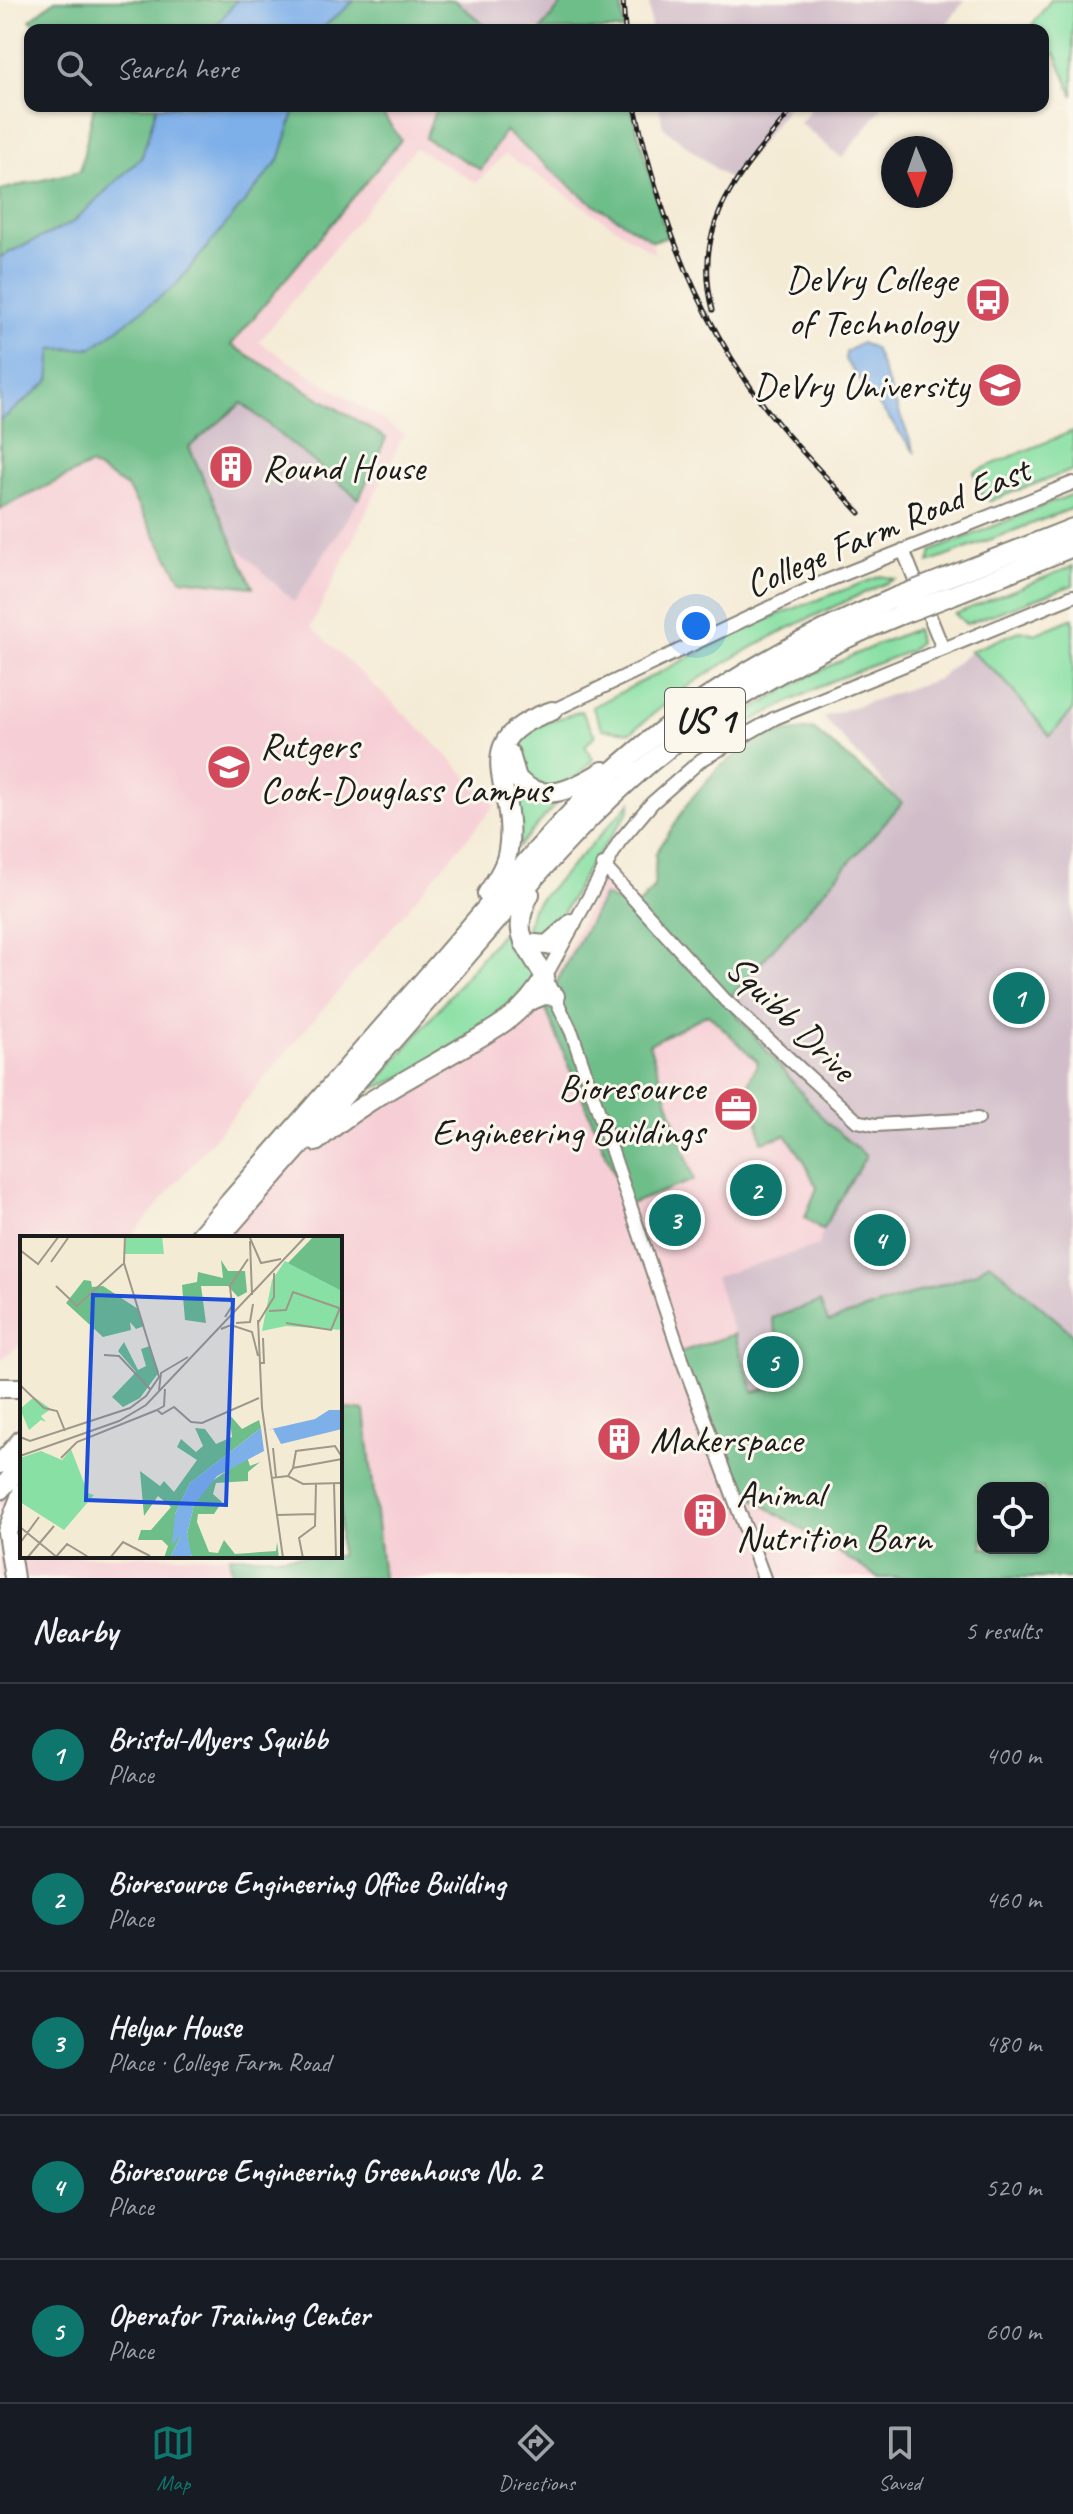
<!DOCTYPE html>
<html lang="en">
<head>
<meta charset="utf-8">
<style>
	body { margin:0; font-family:Caveat,sans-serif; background:#20242c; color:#f1f3f6 }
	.controls { position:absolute; right:24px; bottom:24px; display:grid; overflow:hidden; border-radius:16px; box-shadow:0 2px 6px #0004 }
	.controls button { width:72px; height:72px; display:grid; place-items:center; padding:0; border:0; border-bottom:2px solid #363941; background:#171b24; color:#f1f3f6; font:40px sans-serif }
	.compass { position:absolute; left:881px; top:136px; width:72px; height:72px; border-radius:50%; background:#171b24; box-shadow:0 2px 6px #0004; rotate:178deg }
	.you { position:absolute; left:696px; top:626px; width:28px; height:28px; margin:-20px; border:6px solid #fff; border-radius:50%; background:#1a73e8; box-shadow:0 0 0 12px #1a73e833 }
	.badge { display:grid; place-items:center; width:52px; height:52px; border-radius:50%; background:#0f766e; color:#fff; font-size:26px; font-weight:700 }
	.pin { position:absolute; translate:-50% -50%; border:4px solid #fff; box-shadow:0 2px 8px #0006 }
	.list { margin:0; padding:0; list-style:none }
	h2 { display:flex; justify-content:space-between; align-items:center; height:104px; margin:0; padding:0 32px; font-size:34px }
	h2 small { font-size:26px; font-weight:400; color:#9ea1a6 }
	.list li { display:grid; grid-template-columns:52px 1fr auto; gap:24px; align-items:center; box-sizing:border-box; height:144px; padding:0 32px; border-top:2px solid #363941 }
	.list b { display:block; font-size:30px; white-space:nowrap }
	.list p { margin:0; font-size:26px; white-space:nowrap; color:#9ea1a6 }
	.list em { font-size:26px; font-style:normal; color:#9ea1a6 }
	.icon { flex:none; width:44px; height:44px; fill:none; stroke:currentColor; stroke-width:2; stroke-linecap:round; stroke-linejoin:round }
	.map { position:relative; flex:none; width:1073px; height:1578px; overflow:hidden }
	.search { position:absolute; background:#171b24; box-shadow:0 2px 6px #0004; left:24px; right:24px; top:24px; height:88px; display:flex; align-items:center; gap:20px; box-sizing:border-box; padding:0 28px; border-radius:16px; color:#9ea1a6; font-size:30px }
	.sheet { height:824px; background:#171b24 }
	nav { display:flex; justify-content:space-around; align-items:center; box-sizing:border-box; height:112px; border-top:2px solid #363941; background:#171b24; font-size:22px; color:#9ea1a6 }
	nav a { display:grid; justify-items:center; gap:4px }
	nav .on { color:#0f766e }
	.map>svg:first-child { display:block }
</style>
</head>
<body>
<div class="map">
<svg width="1073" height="1578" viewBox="0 0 1073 1578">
	<rect width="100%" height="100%" fill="#fbf7ec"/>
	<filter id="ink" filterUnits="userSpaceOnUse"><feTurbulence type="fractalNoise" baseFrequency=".0125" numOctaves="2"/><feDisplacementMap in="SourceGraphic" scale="16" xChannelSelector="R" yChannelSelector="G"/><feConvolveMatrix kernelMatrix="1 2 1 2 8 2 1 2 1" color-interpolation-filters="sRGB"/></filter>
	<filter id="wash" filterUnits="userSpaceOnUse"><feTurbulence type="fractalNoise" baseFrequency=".006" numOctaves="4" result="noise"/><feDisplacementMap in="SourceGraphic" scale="32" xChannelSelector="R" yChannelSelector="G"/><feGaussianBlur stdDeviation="1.8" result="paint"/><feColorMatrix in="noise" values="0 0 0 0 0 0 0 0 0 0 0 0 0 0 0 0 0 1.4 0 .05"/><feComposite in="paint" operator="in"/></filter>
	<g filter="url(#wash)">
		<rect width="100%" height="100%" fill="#f4ebd5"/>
		<path fill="#f6cfd6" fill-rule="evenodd" d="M 310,106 L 606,106 L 655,254 L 505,154 L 477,183 L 415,148 L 259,342 L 404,434 L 311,627 L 421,729 L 495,805 L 130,1238 L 22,1238 L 22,1344 L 0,1360 L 0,437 Z
			M 606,870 L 953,1221 L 1073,1357 L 1073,1578 L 0,1578 L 0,1490 L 22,1465 L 22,1556 L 340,1556 L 340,1238 L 219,1238 L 261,1190 L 336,1125 L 558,971 ZM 983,1488 L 1043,1488 L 1043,1548 L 983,1548 Z"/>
		<path fill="#d1bdc9" d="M 454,0 L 565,0 L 541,30 L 491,30 Z
			M 649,0 L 965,0 L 942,30 L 651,30 Z
			M 659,106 L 788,106 L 731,181 L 663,127 Z
			M 813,106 L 883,106 L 842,158 L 800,123 Z
			M 242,403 L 359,499 L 294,602 L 234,544 L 189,447 Z
			M 970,651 L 1003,679 L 1050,736 L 1073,710 L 1073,1334 L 989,1263 L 976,1273 L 827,1322 L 772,1318 L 792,1382 L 754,1393 L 715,1277 L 819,1245 L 822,1230 L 866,1156 L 826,1122 L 726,1002 L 902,803 L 823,717 L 938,679 Z"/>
		<path fill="#89e0a4" stroke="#527e60" stroke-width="2" d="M 1051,0 L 1073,0 L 1073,96 L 1056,54 L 1043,52 L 1043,30 L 1028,30 Z
			M 1073,431 L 1073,470 L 989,501 L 979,491 L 974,472 Z
			M 1073,494 L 1073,508 L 929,563 L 932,551 Z
			M 1073,566 L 1073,585 L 966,624 L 955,614 Z
			M 881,576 L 895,579 C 826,610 757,640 693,683 C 672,697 652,716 631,732 L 603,729 L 592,707 L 756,623 Z
			M 1073,618 L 1073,710 L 1050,736 L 1003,679 L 970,651 L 1022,630 L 1035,634 Z
			M 916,629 L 919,642 L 910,651 L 829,682 L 712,741 C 771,690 844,657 916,629 Z
			M 581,711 L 595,735 L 585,746 L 593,759 C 587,766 579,777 571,782 C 539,802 493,757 528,732 C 541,722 566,717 581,711 Z
			M 514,789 L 537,804 L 556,804 L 519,846 Z
			M 631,802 L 629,811 L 588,868 L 553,931 L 543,941 L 532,939 L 527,928 L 532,908 Z
			M 505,929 L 537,976 L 528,997 L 409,1075 L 372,1089 Z"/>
		<path fill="#6ebe8a" stroke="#456d53" stroke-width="2" fill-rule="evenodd" d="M 55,0 L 237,0 L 213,30 L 42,30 L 30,20 Z
			M 355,0 L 454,0 L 491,30 L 320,30 Z
			M 565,0 L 621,0 L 624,30 L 541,30 Z
			M 94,106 L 157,106 L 142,157 L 72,223 L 0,257 L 0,190 L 80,171 Z
			M 296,106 L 377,106 L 401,140 L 231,345 L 386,438 L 359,499 L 242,403 L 189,447 L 253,587 L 181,579 L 127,487 L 90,465 L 0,509 L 0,421 L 49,381 L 52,349 L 92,348 L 125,320 L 279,160 Z
			M 437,106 L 631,106 L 667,237 L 653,241 L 586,199 L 505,131 L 481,170 L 425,138 Z
			M 813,729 L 902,803 L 726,1002 L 826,1122 L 866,1156 L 822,1230 L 805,1217 L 817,1188 L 803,1159 L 786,1135 L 762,1142 L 749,1082 L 758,1062 L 708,1014 L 649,1044 L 694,1180 L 627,1205 L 544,1005 L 604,895 L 634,911 L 654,887 L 656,853 L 690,800 L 718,768 L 765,735 Z
			M 989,1262 L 1073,1334 L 1073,1578 L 879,1578 L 727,1482 L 677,1353 L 734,1334 L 754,1392 L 791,1382 L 772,1318 L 820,1302 L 828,1322 L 976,1273 ZM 983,1488 L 1043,1488 L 1043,1548 L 983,1548 Z
			M 340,1408 L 365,1411 L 383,1578 L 233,1578 L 229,1556 L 340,1556 Z"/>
		<path fill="#7dafe9" stroke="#4c6682" stroke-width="2" d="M 237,0 L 355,0 L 320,30 L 213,30 Z
			M 157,106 L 296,106 L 279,160 L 176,285 L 92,348 L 52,349 L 49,381 L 0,421 L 0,257 L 72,223 L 142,157 Z
			M 861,343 L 874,348 L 915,453 L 845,360 L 846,352 Z"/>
	</g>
	<g filter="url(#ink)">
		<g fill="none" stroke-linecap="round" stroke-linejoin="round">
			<g stroke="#888478" stroke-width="16">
				<path id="minor" d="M 903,550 L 943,649
					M 552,711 L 824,582 L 1073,483
					M 603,865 L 725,1000 L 857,1121 L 876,1125 L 978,1119
					M 764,1578 L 682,1359 L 572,1033 L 545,977 L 619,842 L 652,803 L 701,760 L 775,718 L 1073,596"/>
			</g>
			<g stroke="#888478" stroke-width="22">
				<path id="highway" d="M 943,579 L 1073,528
					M 950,596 L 1073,547
					M 510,754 L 517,778 C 543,807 576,787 603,771
					M 487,894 C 496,880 506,866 508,850 C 519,786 462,741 552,711
					M 524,943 L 547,945 L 572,923
					M 532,1000 L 544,995 L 555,996
					M 316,1142 C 355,1106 405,1081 451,1054 C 491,1030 520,1020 545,977 C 525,943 510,932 530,894
					M 198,1238 C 278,1147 357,1056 437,965 C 488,907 536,847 590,793 C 678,706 781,645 894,598
					M 219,1238 C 294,1153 368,1068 443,983 C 503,915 560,843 628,782 C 708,710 800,656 900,615
					M 0,1388 L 22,1388
					M 0,1464 L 22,1439
					M 0,1490 L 22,1465
					M 14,1578 L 7,1532 L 22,1492"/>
			</g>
			<use href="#minor" stroke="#fff" stroke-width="12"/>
			<use href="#highway" stroke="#fff" stroke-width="18"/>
			<g stroke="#1c1c1c" stroke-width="5">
				<path id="rail" d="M 623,0 L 625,30
					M 635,106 C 660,222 704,335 781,427 C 806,457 834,485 860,513
					M 713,310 C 690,221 743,171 795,106"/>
			</g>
			<use href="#rail" stroke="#fbf7ec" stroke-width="2" stroke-dasharray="6" stroke-linecap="butt"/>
			<g stroke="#888478" stroke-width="22" stroke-linecap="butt">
				<path id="highway-bridge" d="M 894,598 L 943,579
					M 900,615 L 950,596"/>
			</g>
			<use href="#highway-bridge" stroke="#fff" stroke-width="18"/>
		</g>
	</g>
	<defs>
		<g id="bus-disc" transform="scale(2.3)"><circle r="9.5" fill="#d1495b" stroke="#fbf7ec"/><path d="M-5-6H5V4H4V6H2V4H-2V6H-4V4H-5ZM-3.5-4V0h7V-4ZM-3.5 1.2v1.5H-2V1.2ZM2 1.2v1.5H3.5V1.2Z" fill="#fff"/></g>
		<g id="university-disc" transform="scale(2.3)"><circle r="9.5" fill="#d1495b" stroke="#fbf7ec"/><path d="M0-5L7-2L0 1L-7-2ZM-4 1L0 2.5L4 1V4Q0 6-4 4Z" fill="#fff"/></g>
		<g id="building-disc" transform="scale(2.3)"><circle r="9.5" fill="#d1495b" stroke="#fbf7ec"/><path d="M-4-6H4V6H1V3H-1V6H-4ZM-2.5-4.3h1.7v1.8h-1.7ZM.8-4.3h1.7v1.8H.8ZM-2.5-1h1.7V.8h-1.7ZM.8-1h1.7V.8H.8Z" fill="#fff"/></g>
		<g id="office-disc" transform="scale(2.3)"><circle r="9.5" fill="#d1495b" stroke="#fbf7ec"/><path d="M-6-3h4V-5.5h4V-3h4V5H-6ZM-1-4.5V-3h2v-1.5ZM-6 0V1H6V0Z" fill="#fff"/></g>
	</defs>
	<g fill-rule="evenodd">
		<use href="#bus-disc" x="988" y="300"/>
		<use href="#university-disc" x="1000" y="385"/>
		<use href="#building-disc" x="231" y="467"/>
		<use href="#university-disc" x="229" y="767"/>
		<use href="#office-disc" x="736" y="1109"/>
		<use href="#building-disc" x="619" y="1439"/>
		<use href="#building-disc" x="705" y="1515"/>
	</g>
	<g text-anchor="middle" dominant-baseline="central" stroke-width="6" stroke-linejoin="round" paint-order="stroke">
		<rect fill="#fbf7ec" stroke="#5f5e5a" stroke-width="2" x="665" y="688" width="80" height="64" rx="6"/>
		<g font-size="36" font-weight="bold" fill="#1c1c1c">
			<text x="705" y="720">US 1</text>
		</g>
		<g font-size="38" fill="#1c1c1c" stroke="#fbf7ec" text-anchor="start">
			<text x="957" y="278" text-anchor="end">DeVry College<tspan x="957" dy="44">of Technology</tspan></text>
			<text x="969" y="385" text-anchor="end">DeVry University</text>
			<text x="262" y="467">Round House</text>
			<text x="260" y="745">Rutgers<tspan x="260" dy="44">Cook-Douglass Campus</tspan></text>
			<text x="705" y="1087" text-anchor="end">Bioresource<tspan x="705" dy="44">Engineering Buildings</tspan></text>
			<text x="650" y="1439">Makerspace</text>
			<text x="736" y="1493">Animal<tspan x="736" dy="44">Nutrition Barn</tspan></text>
		</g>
		<g font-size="38" fill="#1c1c1c" stroke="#fbf7ec">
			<text transform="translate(887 527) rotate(-23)">College Farm Road East</text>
			<text transform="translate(791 1018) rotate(44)">Squibb Drive</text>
		</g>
	</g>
	<g transform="translate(20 1236)">
		<rect width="322" height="322" fill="#f4ebd5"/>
		<path d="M 106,0 L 142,0 L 144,18 L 104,18 ZM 265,25 L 322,52 L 322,94 L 266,90 L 242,95 L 252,44 ZM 14,161 L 31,173 L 21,180 L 26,186 L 21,184 L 9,194 L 0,173 ZM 51,213 L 68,257 L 74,259 L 44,294 L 0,266 L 0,222 L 21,215 L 42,224 Z" fill="#89e0a4"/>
		<path d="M 294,0 L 322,0 L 322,55 L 268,27 ZM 201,24 L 208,35 L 225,35 L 227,56 L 218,61 L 208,50 L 181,50 L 186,87 L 165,84 L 162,49 L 177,46 L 178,36 L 203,42 ZM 64,44 L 71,45 L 72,51 L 83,50 L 118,73 L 124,90 L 116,93 L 110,86 L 111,94 L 83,101 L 46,67 ZM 104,106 L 118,134 L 126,130 L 121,113 L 130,110 L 139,136 L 120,162 L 103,171 L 92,161 L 116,136 L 98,115 ZM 209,178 L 222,193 L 239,184 L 241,192 L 170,247 L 155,278 L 155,296 L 161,299 L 150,322 L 144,322 L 148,310 L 142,304 L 118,304 L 121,294 L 131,294 L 151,271 L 138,260 L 124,280 L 120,235 L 140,250 L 144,245 L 154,256 L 177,224 L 157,211 L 161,203 L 176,216 L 183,210 L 175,192 L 185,193 L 196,208 L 212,201 ZM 227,221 L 230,230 L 240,226 L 228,236 L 228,245 L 196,247 L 193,258 L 202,266 L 194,278 L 178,278 L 177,286 L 189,316 L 198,317 L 204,304 L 215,318 L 256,315 L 257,306 L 259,322 L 175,322 L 170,318 L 167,298 L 174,269 L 188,248 Z" fill="#6ebe8a"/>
		<path d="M 309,174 L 322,174 L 322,193 L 261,208 L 253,193 L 247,194 L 295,183 ZM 241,192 L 244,215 L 197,240 L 174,269 L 167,298 L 172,322 L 150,322 L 161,299 L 152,309 L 155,278 L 170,247 Z" fill="#7dafe9"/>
		<path fill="none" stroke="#9e988b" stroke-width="2" d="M 230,2 L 241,27 L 261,23M 230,5 L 232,59M 0,14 L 18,28 L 39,0M 31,26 L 48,2M 36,50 L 57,70 L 103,28M 249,75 L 266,74 L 273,56 L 322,73M 205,81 L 212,70 L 210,50 L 228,23M 238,84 L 242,172 L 263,322M 216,87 L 230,86 L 233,68M 238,87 L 254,61 L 254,37M 266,87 L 311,94 L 320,72M 201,93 L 211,89 L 232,96 L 238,120M 84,119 L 99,120 L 131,154M 239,127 L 244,127 L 243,102M 0,149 L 24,172 L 37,175 L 45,195M 139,154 L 141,137 L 168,121M 137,174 L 144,170 L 145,153M 0,201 L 10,205 L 110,172 L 126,160 L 139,141 L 104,27 L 105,0M 253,212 L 256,241M 0,220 L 99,185 L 126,169 L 286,0M 41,222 L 57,206 L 137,174 L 142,178 L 154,171 L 171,186 L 182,187 L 239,162M 273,232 L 276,215 L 315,210 L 322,221M 268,240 L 273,232 L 322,223M 251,242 L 268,240 L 283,248 L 322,247M 314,247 L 316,321M 257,279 L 295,278M 0,291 L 38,322M 0,307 L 19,281M 7,322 L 34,290M 35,322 L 47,308 L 70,322M 90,322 L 103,306 L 130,320M 283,322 L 279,302 L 295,290 L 296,247"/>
		<path fill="#1d4ed8" fill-opacity="0.15" stroke="#1d4ed8" stroke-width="4" d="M 73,59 L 213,64 L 206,269 L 66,264 Z"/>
		<rect width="322" height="322" fill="none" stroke="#1c1c1c" stroke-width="4"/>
	</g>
</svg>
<div class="controls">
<button><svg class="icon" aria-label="locate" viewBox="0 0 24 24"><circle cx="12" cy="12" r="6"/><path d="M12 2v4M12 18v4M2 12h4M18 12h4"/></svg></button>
</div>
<svg class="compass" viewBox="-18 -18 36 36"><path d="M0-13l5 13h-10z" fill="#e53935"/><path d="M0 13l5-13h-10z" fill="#9ea1a6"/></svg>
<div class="you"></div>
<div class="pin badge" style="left:1019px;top:998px">1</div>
<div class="pin badge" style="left:756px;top:1190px">2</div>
<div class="pin badge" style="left:675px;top:1220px">3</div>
<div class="pin badge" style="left:880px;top:1240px">4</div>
<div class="pin badge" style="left:773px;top:1362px">5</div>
<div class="search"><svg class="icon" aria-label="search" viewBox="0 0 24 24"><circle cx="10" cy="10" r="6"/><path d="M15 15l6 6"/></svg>Search here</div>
</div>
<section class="sheet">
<h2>Nearby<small>5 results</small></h2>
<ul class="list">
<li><span class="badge">1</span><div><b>Bristol-Myers Squibb</b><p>Place</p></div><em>400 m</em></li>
<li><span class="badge">2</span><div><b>Bioresource Engineering Office Building</b><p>Place</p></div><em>460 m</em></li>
<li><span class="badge">3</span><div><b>Helyar House</b><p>Place · College Farm Road</p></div><em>480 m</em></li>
<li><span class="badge">4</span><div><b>Bioresource Engineering Greenhouse No. 2</b><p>Place</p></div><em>520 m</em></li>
<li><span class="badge">5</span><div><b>Operator Training Center</b><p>Place</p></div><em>600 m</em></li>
</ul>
</section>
<nav>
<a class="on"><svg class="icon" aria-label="map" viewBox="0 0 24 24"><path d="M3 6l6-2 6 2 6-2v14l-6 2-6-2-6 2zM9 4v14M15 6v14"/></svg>Map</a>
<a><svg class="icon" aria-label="directions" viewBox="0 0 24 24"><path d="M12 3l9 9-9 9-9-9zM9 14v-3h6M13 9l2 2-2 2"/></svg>Directions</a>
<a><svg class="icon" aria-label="saved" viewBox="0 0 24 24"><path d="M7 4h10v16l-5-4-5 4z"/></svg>Saved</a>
</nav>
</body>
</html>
